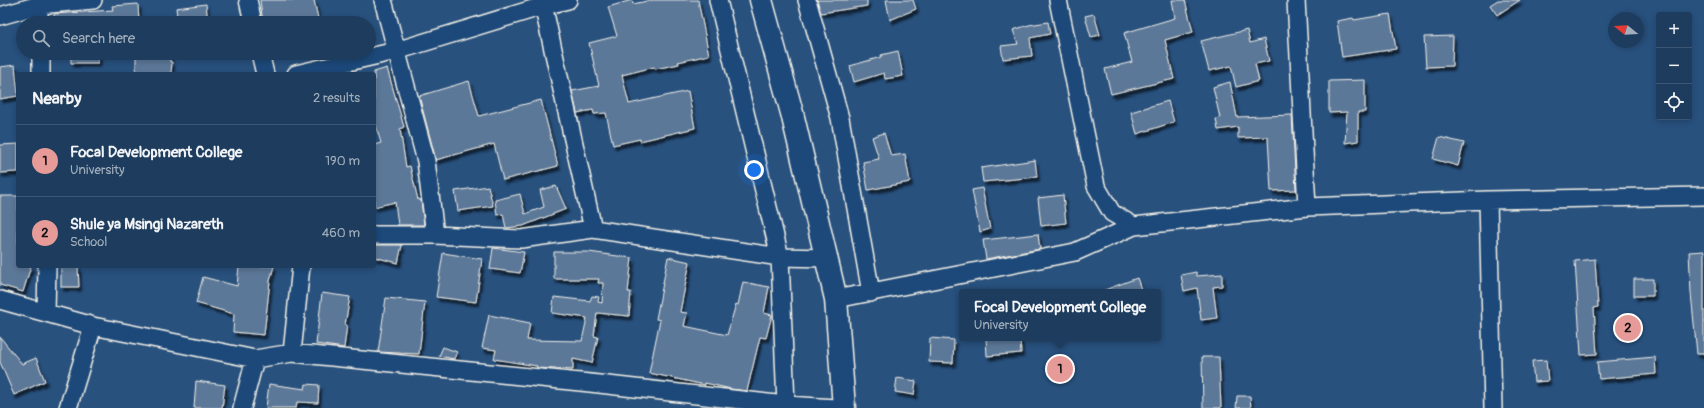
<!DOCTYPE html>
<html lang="en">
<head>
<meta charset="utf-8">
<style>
	body { margin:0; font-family:Pangolin,sans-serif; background:#264464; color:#f1f3f6 }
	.controls { position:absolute; right:12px; top:12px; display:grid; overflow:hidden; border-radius:4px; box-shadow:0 2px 6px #0003 }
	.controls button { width:36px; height:36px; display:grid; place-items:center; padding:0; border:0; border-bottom:1px solid #3c5673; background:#1e3d5e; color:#f1f3f6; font:20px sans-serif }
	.compass { position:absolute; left:1608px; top:12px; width:36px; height:36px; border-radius:50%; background:#1e3d5e; box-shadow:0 2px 6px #0003; rotate:288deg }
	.you { position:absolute; left:754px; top:170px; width:14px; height:14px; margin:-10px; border:3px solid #fff; border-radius:50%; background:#1a73e8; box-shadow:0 0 0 6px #1a73e833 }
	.badge { display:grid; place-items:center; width:26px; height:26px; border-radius:50%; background:#e69b98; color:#111; font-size:13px; font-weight:700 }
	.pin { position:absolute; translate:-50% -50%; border:2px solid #fff; box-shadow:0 1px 4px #0006 }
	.popup { position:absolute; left:959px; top:289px; width:202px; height:52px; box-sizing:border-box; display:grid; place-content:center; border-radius:4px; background:#1e3d5e; filter:drop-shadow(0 1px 3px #0005); font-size:13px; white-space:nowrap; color:#a1aebc }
	.popup b { font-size:15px; color:#f1f3f6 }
	.popup::after { content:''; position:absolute; left:50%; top:100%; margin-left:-8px; border:8px solid transparent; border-top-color:#1e3d5e }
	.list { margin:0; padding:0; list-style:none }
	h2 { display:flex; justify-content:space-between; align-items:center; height:52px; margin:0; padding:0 16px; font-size:17px }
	h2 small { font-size:13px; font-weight:400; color:#a1aebc }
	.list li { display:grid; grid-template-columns:26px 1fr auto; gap:12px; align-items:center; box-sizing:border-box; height:72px; padding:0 16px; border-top:1px solid #3c5673 }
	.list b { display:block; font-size:15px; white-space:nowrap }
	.list p { margin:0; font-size:13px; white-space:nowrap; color:#a1aebc }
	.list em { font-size:13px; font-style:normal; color:#a1aebc }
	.icon { flex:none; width:22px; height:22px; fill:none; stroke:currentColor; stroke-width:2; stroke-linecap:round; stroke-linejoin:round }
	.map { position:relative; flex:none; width:1704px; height:408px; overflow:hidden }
	.search { position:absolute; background:#1e3d5e; box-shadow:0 2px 6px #0003; left:16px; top:16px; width:360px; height:44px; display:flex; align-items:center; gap:10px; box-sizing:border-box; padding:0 14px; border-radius:22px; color:#a1aebc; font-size:15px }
	.panel { position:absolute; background:#1e3d5e; box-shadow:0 2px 6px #0003; left:16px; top:72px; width:360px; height:196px; border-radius:4px }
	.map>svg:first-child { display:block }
</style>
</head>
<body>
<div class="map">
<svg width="1704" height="408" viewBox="0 0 1704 408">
	<defs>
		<filter id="shadow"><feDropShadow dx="2.5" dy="4" stdDeviation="1" flood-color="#0009"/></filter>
	</defs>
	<rect width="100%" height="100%" fill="#28517e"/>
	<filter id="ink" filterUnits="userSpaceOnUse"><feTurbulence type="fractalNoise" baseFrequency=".025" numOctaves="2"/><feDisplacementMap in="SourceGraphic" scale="8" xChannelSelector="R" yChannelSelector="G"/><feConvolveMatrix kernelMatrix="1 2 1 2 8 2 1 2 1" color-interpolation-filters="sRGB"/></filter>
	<g filter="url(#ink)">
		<path fill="#5b7899" stroke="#f4f1e8" filter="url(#shadow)" d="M 260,0 L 314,0 L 319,23 L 263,23 Z
			M 632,0 L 633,4 L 652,0 L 698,0 L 709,55 L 678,62 L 679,64 L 655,69 L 654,67 L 622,75 L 629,104 L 688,91 L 695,128 L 640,141 L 640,139 L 613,145 L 606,113 L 594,114 L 593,110 L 577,113 L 572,91 L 599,86 L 589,43 L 617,36 L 608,7 Z
			M 817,0 L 867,0 L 867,6 L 821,13 Z
			M 886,0 L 913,0 L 916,9 L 890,20 Z
			M 1172,0 L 1185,0 L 1193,32 L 1165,40 L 1174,79 L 1111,94 L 1105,69 L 1132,62 L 1124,33 L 1175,18 Z
			M 1498,0 L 1520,0 L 1497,15 L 1490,5 Z
			M 138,4 L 139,23 L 54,23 L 54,14 L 113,10 L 112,6 Z
			M 206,4 L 208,23 L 178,23 L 176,8 Z
			M 1094,14 L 1100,35 L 1091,37 L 1085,16 Z
			M 1390,14 L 1396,49 L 1342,57 L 1337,21 L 1353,18 L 1354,20 Z
			M 1048,22 L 1050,34 L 1030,38 L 1032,56 L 1003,59 L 1001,46 L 1018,44 L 1013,30 L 1029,25 Z
			M 1247,30 L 1250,43 L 1264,39 L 1269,61 L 1255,64 L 1259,81 L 1236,87 L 1231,66 L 1209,71 L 1201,41 Z
			M 1453,36 L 1452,66 L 1426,67 L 1424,37 Z
			M 898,51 L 903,76 L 885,79 L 884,73 L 854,82 L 850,66 L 881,57 L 881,55 Z
			M 71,53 L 99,53 L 98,63 L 71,63 Z
			M 136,53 L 170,53 L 170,62 L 172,62 L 171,74 L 136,74 Z
			M 15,65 L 18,96 L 0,99 L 0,67 Z
			M 387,68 L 404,127 L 400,129 L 406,167 L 410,166 L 418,200 L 421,200 L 424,225 L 398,225 L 395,202 L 374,207 L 374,145 L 381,143 L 374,119 L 374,72 Z
			M 1365,80 L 1365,112 L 1358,112 L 1358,141 L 1345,143 L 1347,112 L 1329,113 L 1329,81 Z
			M 469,81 L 479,116 L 541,100 L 558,166 L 503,180 L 494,144 L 436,160 L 419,96 Z
			M 1230,82 L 1237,117 L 1292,115 L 1296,190 L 1271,191 L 1268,137 L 1238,138 L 1238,127 L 1218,130 L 1216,119 L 1220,118 L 1213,87 Z
			M 1168,101 L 1174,122 L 1137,134 L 1131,112 Z
			M 884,133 L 891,156 L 905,154 L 910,182 L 868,190 L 863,162 L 879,159 L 872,137 Z
			M 1439,137 L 1464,143 L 1458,166 L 1433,159 Z
			M 18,144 L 18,172 L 0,173 L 0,145 Z
			M 1035,160 L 1037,177 L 983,182 L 981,168 Z
			M 488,186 L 493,206 L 458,211 L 455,191 Z
			M 556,186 L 566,209 L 523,226 L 506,228 L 503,214 L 497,215 L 495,200 L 520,194 L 525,214 L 544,207 L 540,190 Z
			M 982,188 L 990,229 L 980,232 L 972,190 Z
			M 1063,195 L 1066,223 L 1041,226 L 1038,198 Z
			M 0,196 L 18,196 L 18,266 L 31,266 L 23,292 L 0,285 Z
			M 1038,234 L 1040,249 L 986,259 L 983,240 Z
			M 374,245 L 402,245 L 398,263 L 374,257 Z
			M 493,248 L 524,252 L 520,273 L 490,269 Z
			M 1704,251 L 1704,354 L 1697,354 L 1691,293 L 1689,252 Z
			M 554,252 L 589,252 L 632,258 L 628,292 L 631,292 L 629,316 L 597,313 L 594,336 L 598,337 L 592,363 L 573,359 L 573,370 L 537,368 L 537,366 L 494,359 L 496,350 L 482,348 L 489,315 L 530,323 L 527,340 L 582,341 L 587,318 L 552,313 L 554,297 L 590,301 L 592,296 L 599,297 L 598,302 L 602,303 L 603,283 L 598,283 L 599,279 L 554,279 Z
			M 443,253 L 482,259 L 476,302 L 436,297 Z
			M 668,257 L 690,262 L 680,312 L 687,313 L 684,326 L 727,335 L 736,304 L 738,305 L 743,282 L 769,287 L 764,313 L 772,315 L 766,338 L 760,337 L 747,391 L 731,389 L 705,383 L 705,385 L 649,373 L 660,320 L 656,319 Z
			M 1595,259 L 1598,307 L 1594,308 L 1597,354 L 1581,355 L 1575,261 Z
			M 61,266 L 78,266 L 79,287 L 61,287 Z
			M 239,266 L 274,266 L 270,281 L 264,335 L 233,332 L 234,314 L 196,303 L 203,277 L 237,286 Z
			M 1196,272 L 1197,276 L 1222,274 L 1222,286 L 1213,287 L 1217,318 L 1201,320 L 1197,288 L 1184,291 L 1181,275 Z
			M 1137,278 L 1142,292 L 1102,292 L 1102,291 Z
			M 1634,279 L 1653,279 L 1653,296 L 1634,296 Z
			M 322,293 L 350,297 L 345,325 L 347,325 L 344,348 L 316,344 Z
			M 386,298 L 425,302 L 419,354 L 378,352 Z
			M 0,337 L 22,364 L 36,358 L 45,381 L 14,395 L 0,362 Z
			M 930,338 L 954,340 L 953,363 L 929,362 Z
			M 986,338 L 1020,338 L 1021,353 L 987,356 Z
			M 443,347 L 457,352 L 454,359 L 439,356 Z
			M 1202,357 L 1219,357 L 1221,408 L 1203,408 Z
			M 1655,357 L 1656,374 L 1599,379 L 1597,362 Z
			M 1546,360 L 1548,381 L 1534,382 L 1532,361 Z
			M 897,378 L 916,381 L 914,395 L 895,392 Z
			M 196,381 L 225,385 L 222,408 L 194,408 Z
			M 269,384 L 305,389 L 306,384 L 319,385 L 318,403 L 297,402 L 296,408 L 266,408 Z
			M 1237,396 L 1250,396 L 1251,408 L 1236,408 Z"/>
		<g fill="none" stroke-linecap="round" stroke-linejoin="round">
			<g stroke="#f4f1e8" stroke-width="20">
				<path id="minor" d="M 39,0 L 39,23
					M 248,0 L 253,23
					M 383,0 L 426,161 L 435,235
					M 542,0 L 593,229
					M 718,0 L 780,257 L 786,405
					M 807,0 L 840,118 L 871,293
					M 1058,0 L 1096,186 L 1112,213 L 1134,226
					M 1296,0 L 1307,207
					M 0,16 L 39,5 L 93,0
					M 41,53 L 41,74
					M 260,53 L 265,74
					M 296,74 L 396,51 L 543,6 L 568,0
					M 1488,200 L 1493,408
					M 374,235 L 435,235 L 521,239 L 593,229 L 780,257 L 827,258
					M 836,299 L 1075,252 L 1134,226 L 1307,207 L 1488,200 L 1704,196
					M 0,300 L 93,326 L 255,359 L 292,353 L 590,383 L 786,405 L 836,408
					M 46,313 L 47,266
					M 292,353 L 301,266
					M 68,408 L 93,326
					M 242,408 L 255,359"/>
			</g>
			<g stroke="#f4f1e8" stroke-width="25">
				<path id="major" d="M 761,0 L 792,113 L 836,299 L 844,408"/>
			</g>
			<use href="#minor" stroke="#1f4a7a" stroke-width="17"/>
			<use href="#major" stroke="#1f4a7a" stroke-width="22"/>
		</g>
	</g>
</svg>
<div class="controls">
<button>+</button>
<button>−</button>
<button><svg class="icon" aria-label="locate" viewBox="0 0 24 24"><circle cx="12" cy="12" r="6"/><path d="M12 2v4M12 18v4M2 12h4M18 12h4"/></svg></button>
</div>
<svg class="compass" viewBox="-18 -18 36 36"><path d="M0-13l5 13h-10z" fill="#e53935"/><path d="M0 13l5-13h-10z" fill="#a1aebc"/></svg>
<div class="you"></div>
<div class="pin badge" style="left:1060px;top:369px">1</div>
<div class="popup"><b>Focal Development College</b>University</div>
<div class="pin badge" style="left:1628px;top:328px">2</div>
<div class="search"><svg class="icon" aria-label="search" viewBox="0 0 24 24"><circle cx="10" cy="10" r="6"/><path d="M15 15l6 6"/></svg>Search here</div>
<section class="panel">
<h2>Nearby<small>2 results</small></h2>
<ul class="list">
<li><span class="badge">1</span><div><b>Focal Development College</b><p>University</p></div><em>190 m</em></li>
<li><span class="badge">2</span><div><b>Shule ya Msingi Nazareth</b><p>School</p></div><em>460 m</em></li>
</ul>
</section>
</div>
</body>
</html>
